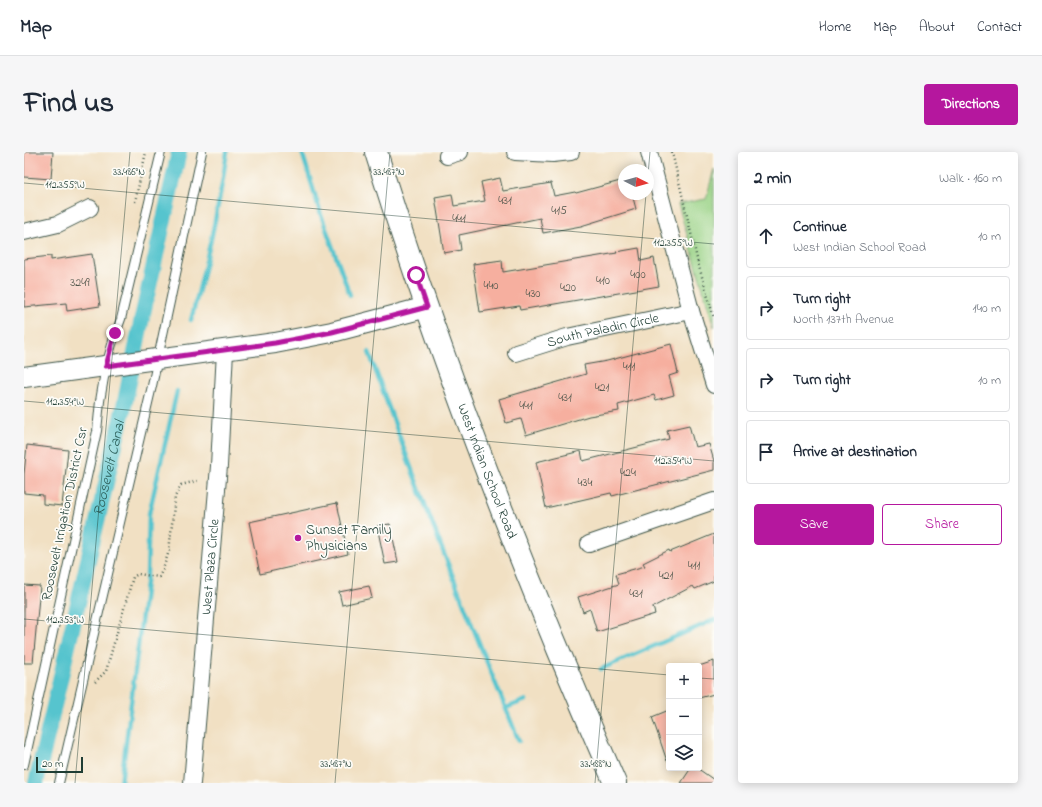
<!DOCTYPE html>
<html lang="en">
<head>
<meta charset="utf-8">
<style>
	body { margin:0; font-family:"Indie Flower",sans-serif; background:#f6f6f7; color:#1f2937 }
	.controls { position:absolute; right:12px; bottom:12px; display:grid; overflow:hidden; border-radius:4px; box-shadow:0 2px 10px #0003 }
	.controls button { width:36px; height:36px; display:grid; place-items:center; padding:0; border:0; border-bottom:1px solid #e0e1e3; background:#fff; color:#1f2937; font:20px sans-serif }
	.compass { position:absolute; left:594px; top:12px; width:36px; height:36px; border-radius:50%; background:#fff; box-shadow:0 2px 10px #0003; rotate:95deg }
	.scale { position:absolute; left:12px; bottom:10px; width:47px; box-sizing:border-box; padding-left:4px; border:2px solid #1f3d34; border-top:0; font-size:11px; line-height:14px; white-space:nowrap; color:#1f3d34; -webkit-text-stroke:3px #fdfcf7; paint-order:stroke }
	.stop { position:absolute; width:12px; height:12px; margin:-9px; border:3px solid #b5179e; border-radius:50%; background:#fff }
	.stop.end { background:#b5179e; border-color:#fff; box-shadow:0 1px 4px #0008 }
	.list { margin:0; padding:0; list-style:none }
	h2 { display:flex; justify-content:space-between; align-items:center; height:52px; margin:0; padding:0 16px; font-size:17px }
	h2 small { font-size:13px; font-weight:400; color:#747a83 }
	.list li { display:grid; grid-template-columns:26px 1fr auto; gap:12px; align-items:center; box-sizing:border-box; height:64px; margin:0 8px 8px; padding:0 8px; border:1px solid #e0e1e3; border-radius:4px }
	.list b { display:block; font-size:15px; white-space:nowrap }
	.list p { margin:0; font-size:13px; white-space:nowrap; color:#747a83 }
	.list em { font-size:13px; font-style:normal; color:#747a83 }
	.actions { display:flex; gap:8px; padding:12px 16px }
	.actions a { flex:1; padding:9px 0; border:1px solid #b5179e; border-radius:4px; text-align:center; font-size:14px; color:#b5179e }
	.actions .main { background:#b5179e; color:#fff }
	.icon { flex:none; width:22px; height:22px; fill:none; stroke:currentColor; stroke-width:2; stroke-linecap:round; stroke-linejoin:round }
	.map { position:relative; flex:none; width:690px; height:631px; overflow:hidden; border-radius:4px }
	header { display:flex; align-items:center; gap:24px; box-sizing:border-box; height:56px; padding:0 20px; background:#fff; border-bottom:1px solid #e0e1e3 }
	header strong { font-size:19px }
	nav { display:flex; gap:22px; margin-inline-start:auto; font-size:14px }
	.intro { display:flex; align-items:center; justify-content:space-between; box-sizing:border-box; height:96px; padding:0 24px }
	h1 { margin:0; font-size:28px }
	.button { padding:10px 18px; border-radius:4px; background:#b5179e; color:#fff; font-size:14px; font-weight:700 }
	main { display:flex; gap:24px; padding:0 24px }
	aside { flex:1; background:#fff; border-radius:4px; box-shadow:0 2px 10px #0003 }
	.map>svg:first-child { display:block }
</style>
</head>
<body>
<header>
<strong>Map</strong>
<nav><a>Home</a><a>Map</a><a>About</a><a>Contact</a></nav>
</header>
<div class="intro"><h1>Find us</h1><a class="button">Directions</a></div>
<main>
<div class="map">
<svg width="690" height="631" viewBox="0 0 690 631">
	<rect width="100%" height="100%" fill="#fdfcf7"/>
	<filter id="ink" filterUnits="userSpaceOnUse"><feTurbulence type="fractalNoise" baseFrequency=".025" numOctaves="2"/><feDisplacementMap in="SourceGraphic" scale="8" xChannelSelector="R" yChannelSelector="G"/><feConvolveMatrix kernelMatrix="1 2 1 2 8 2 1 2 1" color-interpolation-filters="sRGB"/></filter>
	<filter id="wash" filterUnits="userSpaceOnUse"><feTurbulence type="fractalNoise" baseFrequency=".012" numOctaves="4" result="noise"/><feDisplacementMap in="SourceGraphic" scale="16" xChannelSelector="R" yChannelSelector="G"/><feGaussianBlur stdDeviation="0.9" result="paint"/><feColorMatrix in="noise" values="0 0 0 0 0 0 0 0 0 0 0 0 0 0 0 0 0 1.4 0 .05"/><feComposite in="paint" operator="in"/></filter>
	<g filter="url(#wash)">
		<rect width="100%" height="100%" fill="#f1e0c3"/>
		<path fill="#99d285" stroke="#5c885c" d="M 690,17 L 690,175 L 654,52 L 682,47 Z"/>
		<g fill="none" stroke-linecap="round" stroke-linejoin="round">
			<path stroke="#57c4ce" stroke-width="4.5" d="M 278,0 L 297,63 L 326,143
				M 167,168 C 182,113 195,57 203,0
				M 345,200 C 391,331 442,460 495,589
				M 577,517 L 690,468
				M 482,556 L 502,548
				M 97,631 L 123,423 L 125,362 L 153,239"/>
			<path stroke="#57c4ce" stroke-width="16" id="s1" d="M 12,631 L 101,250 L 118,166 L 155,0"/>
		</g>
		<g id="blocks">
			<path fill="#f6af9f" d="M 0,0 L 29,0 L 27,27 L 0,25 Z
				M 476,26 L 479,39 L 527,31 L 530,44 L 551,40 L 552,41 L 600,28 L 600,42 L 608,42 L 612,57 L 557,74 L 519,81 L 516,66 L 435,83 L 437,98 L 420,101 L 411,45 L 428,42 L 430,54 L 461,49 L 457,30 Z
				M 615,96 L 617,109 L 630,106 L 635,134 L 496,158 L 495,154 L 456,160 L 449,112 L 478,108 L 479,120 L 593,101 L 592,100 Z
				M 68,102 L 76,154 L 43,159 L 42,151 L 0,155 L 0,107 L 27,104 L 27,108 Z
				M 647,192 L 654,221 L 645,224 L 650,243 L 632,248 L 630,243 L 594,253 L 595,259 L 565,264 L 502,283 L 497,267 L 482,271 L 475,247 L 562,222 L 560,213 L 583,209 Z
				M 665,273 L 671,295 L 685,292 L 690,309 L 690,318 L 588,344 L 587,341 L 522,356 L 512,310 L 557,299 L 559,309 L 645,287 L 643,278 Z
				M 3,293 L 44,298 L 38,354 L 19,352 L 19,343 L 0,341 L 0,322 Z
				M 313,351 L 324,402 L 236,422 L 225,370 Z
				M 366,372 L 374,410 L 361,412 L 353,374 Z
				M 690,382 L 690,429 L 671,437 L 669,434 L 629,455 L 631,462 L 573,480 L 566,457 L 559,460 L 554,445 L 595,432 L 592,422 L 621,414 L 619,411 L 645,398 L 646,400 Z
				M 0,433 L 16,434 L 9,511 L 0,511 Z
				M 345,434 L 348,446 L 318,453 L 315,440 Z
				M 690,509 L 690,542 L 675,546 L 675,514 Z
				M 645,558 L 645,609 L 643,609 L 628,565 Z
				M 667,616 L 673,616 L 690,628 L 690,631 L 657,631 Z"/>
		</g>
	</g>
	<g filter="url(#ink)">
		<use href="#blocks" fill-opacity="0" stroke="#3e5549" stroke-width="1"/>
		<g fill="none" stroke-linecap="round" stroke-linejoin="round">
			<g stroke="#3e5549" stroke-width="10">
				<path id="service" d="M 0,613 L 73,279 L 76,249 L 82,214 L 89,189 L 97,167 L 137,0
					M 35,631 L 128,234 L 178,0"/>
			</g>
			<g stroke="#3e5549" stroke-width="18">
				<g id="minor">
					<path d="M 491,0 L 529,2 L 547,0"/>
					<path d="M 625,0 L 667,159 L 690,233"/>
					<path d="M 423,4 L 436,0"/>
					<path d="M 0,80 L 34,72 L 66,56"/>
					<path id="s2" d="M 492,201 L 543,185 L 667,159"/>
					<path d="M 565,392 L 690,349"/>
					<path id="s3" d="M 168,631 L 195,314 L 201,199"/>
				</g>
			</g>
			<g stroke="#3e5549" stroke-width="22">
				<path id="tertiary" d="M 0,225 L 251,191 L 308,180 L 403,155"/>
			</g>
			<g stroke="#3e5549" stroke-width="24">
				<g id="secondary">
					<path id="s4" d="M 352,0 C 418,215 501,425 591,631"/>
				</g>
			</g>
			<path stroke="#3e5549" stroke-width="2.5" stroke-dasharray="1 3" stroke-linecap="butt" d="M 648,0 L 674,111 L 690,166
				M 111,50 L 122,0
				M 71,530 L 82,519 L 109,425 L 114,422 L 135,425 L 139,417 L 145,399 L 151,345 L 157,333 L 173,329"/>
			<use href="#service" stroke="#fff" stroke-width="8"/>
			<use href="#minor" stroke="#fff" stroke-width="16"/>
			<use href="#tertiary" stroke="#fff" stroke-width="20"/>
			<use href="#secondary" stroke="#fff" stroke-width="22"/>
		</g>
	</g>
	<g fill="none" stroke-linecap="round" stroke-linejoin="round" filter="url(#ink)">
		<path stroke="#b5179e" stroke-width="5" d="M 91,181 L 82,214 L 251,191 L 308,180 L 403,155 L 392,123"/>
	</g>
	<path fill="none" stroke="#1f3d34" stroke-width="1" stroke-opacity="0.45" d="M 624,23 L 626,0M 0,31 L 690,92M 0,249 L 690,309M 0,467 L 645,523M 675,526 L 690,527M 51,631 L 106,0M 311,631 L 366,0M 571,631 L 622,42"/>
	<circle fill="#b5179e" stroke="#fdfcf7" stroke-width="1.5" cx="274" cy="386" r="4"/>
	<g text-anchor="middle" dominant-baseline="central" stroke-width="3.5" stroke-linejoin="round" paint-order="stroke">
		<g font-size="12" fill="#555a4f">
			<text x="481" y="49">431</text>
			<text x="535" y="59">415</text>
			<text x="435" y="67">441</text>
			<text x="614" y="123">400</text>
			<text x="579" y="129">410</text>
			<text x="56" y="131">3249</text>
			<text x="467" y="134">440</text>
			<text x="544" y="136">420</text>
			<text x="509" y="142">430</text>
			<text x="605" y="215">411</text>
			<text x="578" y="236">421</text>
			<text x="541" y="246">431</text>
			<text x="502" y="254">441</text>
			<text x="604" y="321">424</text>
			<text x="561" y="331">434</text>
			<text x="670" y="414">411</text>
			<text x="642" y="424">421</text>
			<text x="612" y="442">431</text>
		</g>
		<g font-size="14" fill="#1f3d34" stroke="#fdfcf7">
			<text stroke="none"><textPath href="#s2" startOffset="90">South Paladin Circle</textPath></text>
			<text stroke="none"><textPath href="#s4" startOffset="338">West Indian School Road</textPath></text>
			<text transform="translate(41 362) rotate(-78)">Roosevelt Irrigation District Csr</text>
			<text stroke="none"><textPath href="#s3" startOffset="217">West Plaza Circle</textPath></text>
		</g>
		<g font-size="14" fill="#1f3d34" stroke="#fdfcf7" text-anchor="start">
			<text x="282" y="378">Sunset Family<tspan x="282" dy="16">Physicians</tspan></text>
		</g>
		<g font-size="15" font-style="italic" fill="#2d5f5a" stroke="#fdfcf7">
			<text stroke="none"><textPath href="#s1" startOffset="323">Roosevelt Canal</textPath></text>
		</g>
	</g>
	<g font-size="10" text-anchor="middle" fill="#1f3d34" stroke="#fdfcf7" stroke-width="3.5" stroke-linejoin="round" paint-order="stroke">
		<text x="105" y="23">33.486°N</text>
		<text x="365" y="23">33.487°N</text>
		<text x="41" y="36">112.355°W</text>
		<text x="649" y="94">112.355°W</text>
		<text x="41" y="253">112.354°W</text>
		<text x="649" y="312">112.354°W</text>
		<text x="41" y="471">112.353°W</text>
		<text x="312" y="615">33.487°N</text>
		<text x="572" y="615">33.488°N</text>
	</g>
</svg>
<div class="controls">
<button>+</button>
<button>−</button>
<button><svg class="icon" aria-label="layers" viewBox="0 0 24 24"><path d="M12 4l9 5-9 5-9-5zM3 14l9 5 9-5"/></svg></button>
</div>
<svg class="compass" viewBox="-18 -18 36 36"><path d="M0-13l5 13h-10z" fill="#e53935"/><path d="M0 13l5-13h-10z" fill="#747a83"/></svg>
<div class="scale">20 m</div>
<div class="stop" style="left:392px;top:123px"></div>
<div class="stop end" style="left:91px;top:181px"></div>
</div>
<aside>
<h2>2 min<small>Walk · 160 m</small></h2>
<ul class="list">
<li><svg class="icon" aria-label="ahead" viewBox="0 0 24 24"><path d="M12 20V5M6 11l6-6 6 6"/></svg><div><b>Continue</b><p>West Indian School Road</p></div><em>10 m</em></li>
<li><svg class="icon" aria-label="right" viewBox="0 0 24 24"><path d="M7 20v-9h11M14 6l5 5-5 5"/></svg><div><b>Turn right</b><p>North 137th Avenue</p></div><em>140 m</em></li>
<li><svg class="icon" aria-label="right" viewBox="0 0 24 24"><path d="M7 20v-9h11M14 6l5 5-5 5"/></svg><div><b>Turn right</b></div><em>10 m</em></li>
<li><svg class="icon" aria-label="arrive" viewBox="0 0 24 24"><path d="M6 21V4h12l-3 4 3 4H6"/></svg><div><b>Arrive at destination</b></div></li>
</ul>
<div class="actions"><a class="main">Save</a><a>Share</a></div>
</aside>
</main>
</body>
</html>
